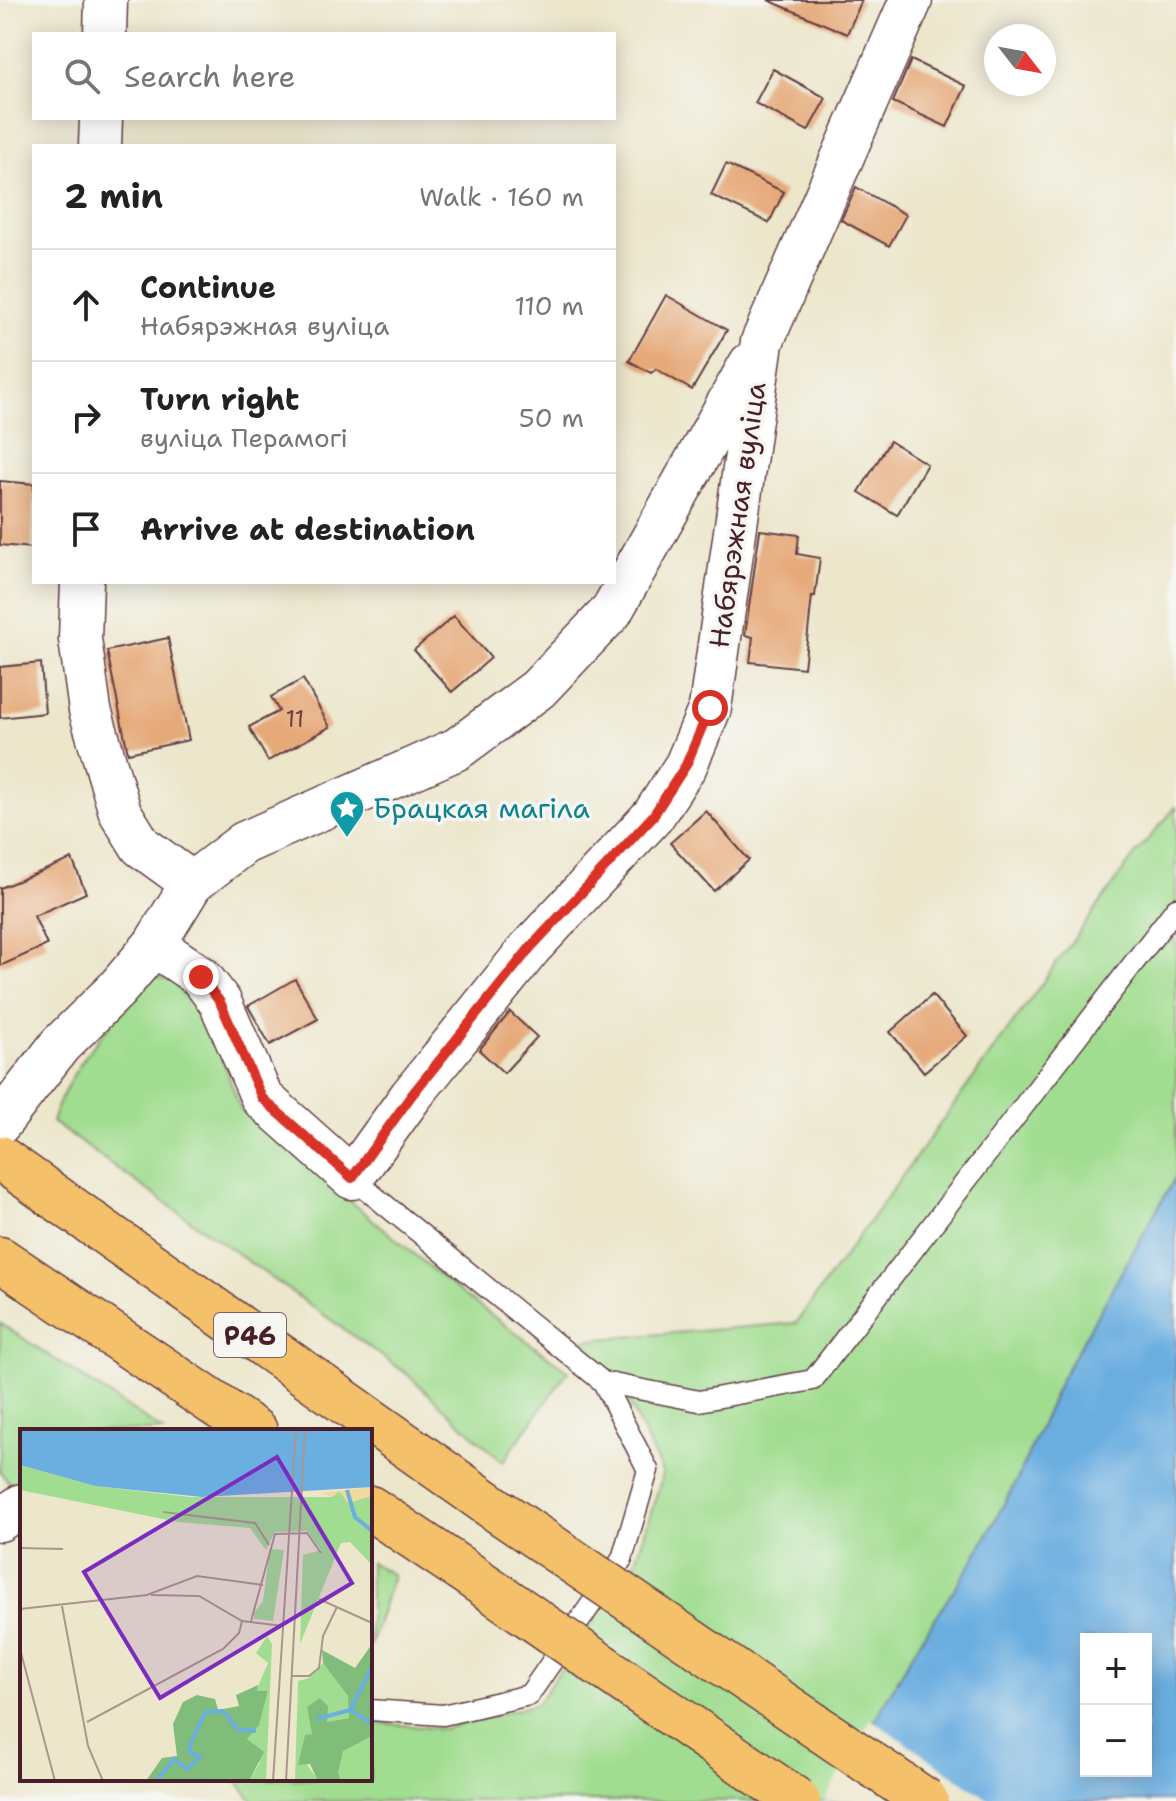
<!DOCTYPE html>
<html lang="en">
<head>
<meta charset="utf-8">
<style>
	body { margin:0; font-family:"Shantell Sans",sans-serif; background:#f2f2f2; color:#222 }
	.controls { position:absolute; right:24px; bottom:24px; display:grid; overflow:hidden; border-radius:0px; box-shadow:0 4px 20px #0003 }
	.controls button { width:72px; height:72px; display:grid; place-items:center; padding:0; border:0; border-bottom:2px solid #e0e0e0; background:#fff; color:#222; font:40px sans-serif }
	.compass { position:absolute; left:984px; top:24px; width:72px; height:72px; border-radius:50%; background:#fff; box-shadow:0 4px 20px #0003; rotate:121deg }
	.stop { position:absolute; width:24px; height:24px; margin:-18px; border:6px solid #d93025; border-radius:50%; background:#fff }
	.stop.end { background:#d93025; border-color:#fff; box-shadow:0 2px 8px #0008 }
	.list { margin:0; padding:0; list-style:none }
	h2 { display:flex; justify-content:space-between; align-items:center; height:104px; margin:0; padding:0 32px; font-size:34px }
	h2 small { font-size:26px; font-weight:400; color:#767676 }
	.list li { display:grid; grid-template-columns:52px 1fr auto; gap:24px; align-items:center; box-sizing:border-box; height:112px; padding:0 32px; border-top:2px solid #e0e0e0 }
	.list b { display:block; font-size:30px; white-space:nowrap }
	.list p { margin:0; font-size:26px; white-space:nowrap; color:#767676 }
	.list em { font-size:26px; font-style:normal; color:#767676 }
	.icon { flex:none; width:44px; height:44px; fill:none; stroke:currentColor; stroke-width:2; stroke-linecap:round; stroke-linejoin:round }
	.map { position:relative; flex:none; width:1176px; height:1801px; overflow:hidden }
	.search { position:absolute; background:#fff; box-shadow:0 4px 20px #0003; left:32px; top:32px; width:584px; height:88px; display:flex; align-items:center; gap:20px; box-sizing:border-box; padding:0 28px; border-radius:0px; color:#767676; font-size:30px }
	.panel { position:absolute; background:#fff; box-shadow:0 4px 20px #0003; left:32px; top:144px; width:584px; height:440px; border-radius:0px }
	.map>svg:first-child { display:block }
</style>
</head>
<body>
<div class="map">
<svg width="1176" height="1801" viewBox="0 0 1176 1801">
	<rect width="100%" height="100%" fill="#f6f6f2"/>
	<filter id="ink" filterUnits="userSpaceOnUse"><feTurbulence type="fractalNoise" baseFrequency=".0125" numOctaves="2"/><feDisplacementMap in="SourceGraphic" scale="16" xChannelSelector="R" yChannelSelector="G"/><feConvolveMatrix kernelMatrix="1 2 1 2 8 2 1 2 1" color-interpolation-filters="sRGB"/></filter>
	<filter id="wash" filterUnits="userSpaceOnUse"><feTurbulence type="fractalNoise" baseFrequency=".006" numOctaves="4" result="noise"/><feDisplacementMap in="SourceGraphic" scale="32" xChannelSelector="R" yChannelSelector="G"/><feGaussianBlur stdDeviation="1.8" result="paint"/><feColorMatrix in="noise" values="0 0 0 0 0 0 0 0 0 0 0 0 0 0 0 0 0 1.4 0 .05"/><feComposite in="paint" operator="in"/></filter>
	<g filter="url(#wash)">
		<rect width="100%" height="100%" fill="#ece6cb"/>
		<path fill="#a1dd90" stroke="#767e5e" stroke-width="2" d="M 1176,807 L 1176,1176 L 1060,1381 L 1019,1476 L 974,1559 L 919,1643 L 828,1801 L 253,1801 L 236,1779 L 370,1779 L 370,1722 L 443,1729 L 537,1704 L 636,1561 L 663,1474 L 619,1381 L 576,1341 L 796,1323 L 1137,852 Z
			M 154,977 L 175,981 L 194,998 L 219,1051 L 241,1110 L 457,1290 L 568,1371 L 503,1462 L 407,1374 L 52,1122 C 70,1064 114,1020 154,977 Z
			M 0,1323 L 163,1431 L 22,1431 L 22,1499 L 0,1472 Z
			M 370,1562 L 393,1575 L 370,1646 Z"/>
		<path fill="#6baee0" stroke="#5a6686" stroke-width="2" fill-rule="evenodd" d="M 1176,1176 L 1176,1801 L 828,1801 L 919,1643 L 974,1559 L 1019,1476 L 1060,1381 ZM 1086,1639 L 1146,1639 L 1146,1771 L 1086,1771 Z"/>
		<path fill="#ece6cb" d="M 871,1719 L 991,1801 L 824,1801 Z"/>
		<g id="blocks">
			<path fill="#e6a978" d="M 768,0 L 862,0 L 847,34 Z
				M 911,60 L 966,86 L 947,127 L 893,102 Z
				M 773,69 L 826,98 L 808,131 L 755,103 Z
				M 726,164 L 784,192 L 769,223 L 711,195 Z
				M 856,187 L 906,215 L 889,246 L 841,220 Z
				M 666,295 L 727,330 L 692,390 L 656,369 L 651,373 L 629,361 Z
				M 890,441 L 927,464 L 897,515 L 859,492 Z
				M 0,481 L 34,484 L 32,548 L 0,545 Z
				M 760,530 L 799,535 L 797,554 L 820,558 L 815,596 L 812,596 L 804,668 L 750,662 L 753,637 L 745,635 Z
				M 454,616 L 491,658 L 452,692 L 414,650 Z
				M 168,638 L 189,740 L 128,753 L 107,651 Z
				M 41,663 L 45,713 L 0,718 L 0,667 Z
				M 303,679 L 330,727 L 268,761 L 249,727 L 279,711 L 271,697 Z
				M 706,811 L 749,860 L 714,891 L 670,843 Z
				M 72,859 L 86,893 L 34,916 L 47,945 L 0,966 L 0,888 Z
				M 295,979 L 318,1019 L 270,1045 L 248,1006 Z
				M 932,995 L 967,1036 L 924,1072 L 890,1032 Z
				M 510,1012 L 537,1037 L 504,1073 L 479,1050 Z"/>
		</g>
	</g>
	<g filter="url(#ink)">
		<use href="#blocks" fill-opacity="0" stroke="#623d43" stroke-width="2"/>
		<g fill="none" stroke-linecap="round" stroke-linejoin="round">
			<g stroke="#623d43" stroke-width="23">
				<path id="lane" d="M 352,1178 L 603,1382 L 648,1470 L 622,1559 L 529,1695 L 443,1715 L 370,1710
					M 603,1382 L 699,1401 L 813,1380 L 1176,908"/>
			</g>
			<g stroke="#623d43" stroke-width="45">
				<path id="street" d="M 105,34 L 106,0
					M 100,146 L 101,118
					M 82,582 L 80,639 L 90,710 L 120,812 L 141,846 L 192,883
					M 154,945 L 201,977 L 220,1002 L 262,1098 L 352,1178 L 411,1096 L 530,948 L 653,816 L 686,765 L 710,708 L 762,342 L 911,0
					M 0,1123 L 60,1045 L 117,989 L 154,945 L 192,883 L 244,843 L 457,749 L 538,689 L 611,612 L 750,364
					M 0,1520 L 22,1505"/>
			</g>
			<g stroke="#623d43" stroke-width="47">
				<path id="primary" d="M 0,1158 L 500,1512
					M 0,1259 L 255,1431
					M 370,1508 L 461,1569"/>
			</g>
			<use href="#lane" stroke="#fff" stroke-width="20"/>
			<use href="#street" stroke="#fff" stroke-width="42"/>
			<use href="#primary" stroke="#f4c16b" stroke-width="44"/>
			<g stroke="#623d43" stroke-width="47" stroke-linecap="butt">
				<path id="primary-bridge" d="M 500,1512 L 926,1801
					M 461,1569 L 798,1801"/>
			</g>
			<use href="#primary-bridge" stroke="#f4c16b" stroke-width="44"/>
		</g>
	</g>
	<g fill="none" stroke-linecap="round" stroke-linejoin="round" filter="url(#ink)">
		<path stroke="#d93025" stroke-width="10" d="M 201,977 L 220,1002 L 262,1098 L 352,1178 L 411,1096 L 530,948 L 653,816 L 686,765 L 710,708"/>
	</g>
	<defs>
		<g id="sight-pin" transform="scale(1.8)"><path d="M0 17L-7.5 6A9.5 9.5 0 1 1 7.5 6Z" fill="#0f9aa8" stroke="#f6f6f2"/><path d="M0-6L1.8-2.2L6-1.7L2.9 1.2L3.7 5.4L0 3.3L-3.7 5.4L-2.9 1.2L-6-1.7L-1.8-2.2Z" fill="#fff"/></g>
	</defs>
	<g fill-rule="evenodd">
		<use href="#sight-pin" x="347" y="808"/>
	</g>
	<g text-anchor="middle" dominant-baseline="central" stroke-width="7" stroke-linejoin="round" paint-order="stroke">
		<g font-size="24" fill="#71423e">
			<text x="295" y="719">11</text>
		</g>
		<rect fill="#f6f6f2" stroke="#7e6067" stroke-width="2" x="214" y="1313" width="72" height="44" rx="6"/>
		<g font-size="26" font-weight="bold" fill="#4a1f2b">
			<text x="250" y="1335">Р46</text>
		</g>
		<g font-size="28" fill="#4a1f2b" stroke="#f6f6f2">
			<text transform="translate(737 515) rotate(-82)">Набярэжная вуліца</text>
		</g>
		<g font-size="28" fill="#0d838f" stroke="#f6f6f2" text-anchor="start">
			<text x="373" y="808">Брацкая магіла</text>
		</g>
	</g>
	<g transform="translate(20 1429)">
		<rect width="352" height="352" fill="#ece6cb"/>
		<path d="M 0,36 L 75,57 L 170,68 L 312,68 L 319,62 L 326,70 L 352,58 L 352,136 L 330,113 L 321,114 L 280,215 L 283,126 L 301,121 L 287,102 L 255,103 L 246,121 L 230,99 L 158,93 L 0,61 ZM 250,120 L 264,121 L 253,192 L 234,190 L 234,184 L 243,172 ZM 247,207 L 252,215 L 246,352 L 229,352 L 240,333 L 227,310 L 239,295 L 248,263 L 236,262 L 248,234 L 236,224 ZM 303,234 L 329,267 L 329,289 L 307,293 L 287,278 L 293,305 L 285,333 L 299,352 L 275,352 L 278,252 L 289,249 ZM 351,305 L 352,352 L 321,352 L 317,344 L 323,322 Z" fill="#a1dd90"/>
		<path d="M 352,215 L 352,307 L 323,322 L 318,344 L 321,352 L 298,352 L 290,335 L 278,336 L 285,306 L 292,305 L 287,278 L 300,269 L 308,277 L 307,293 L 329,289 L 328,267 L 303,234 L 302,221 L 335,239 ZM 238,256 L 237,262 L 248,262 L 239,296 L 227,310 L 244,323 L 229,352 L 126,352 L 142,329 L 157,327 L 153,295 L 163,273 L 177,266 L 195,270 L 198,281 L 219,277 L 216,266 Z" fill="#80bc7a"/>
		<path d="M 352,58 L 352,67 L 328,74 L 319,62 L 312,68 L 301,64 Z" fill="#eeda9e"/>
		<path d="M 0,0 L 352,0 L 352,58 L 182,68 L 75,57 L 0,36 Z" fill="#6baee0"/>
		<path fill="none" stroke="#6baee0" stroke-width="4" d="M 327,61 L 335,88 L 352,102M 331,281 L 352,295M 297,290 L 330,281 L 352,238M 136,352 L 154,330 L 167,340 L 180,328 L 170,323 L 170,316 L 185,283 L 203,282 L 218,300 L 236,302"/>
		<path fill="none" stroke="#ab968b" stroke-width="2" d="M 143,83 L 235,94 L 249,116M 0,119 L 43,120M 131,166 L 179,167 L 222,192 L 263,197M 299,170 L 352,194M 42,177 L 68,317 L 83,352M 0,180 L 127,166 L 177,147 L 243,156M 231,192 L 255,105 L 287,104 L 301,124M 0,220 L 35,352M 271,247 L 289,247 L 299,239 L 303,207 L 317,178M 67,293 L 203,220 L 219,204 L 222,192M 253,352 L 276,0M 266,352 L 285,0"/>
		<path fill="#7b2cbf" fill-opacity="0.15" stroke="#7b2cbf" stroke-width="4" d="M 257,28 L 332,154 L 140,269 L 64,143 Z"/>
		<rect width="352" height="352" fill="none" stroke="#4a1f2b" stroke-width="4"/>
	</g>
</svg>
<div class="controls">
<button>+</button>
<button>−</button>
</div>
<svg class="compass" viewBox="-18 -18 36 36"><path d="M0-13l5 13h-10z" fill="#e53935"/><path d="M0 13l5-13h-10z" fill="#767676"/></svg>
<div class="stop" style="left:710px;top:708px"></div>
<div class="stop end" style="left:201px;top:977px"></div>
<div class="search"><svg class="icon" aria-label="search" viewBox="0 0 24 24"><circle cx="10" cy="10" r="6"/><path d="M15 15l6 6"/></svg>Search here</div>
<section class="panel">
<h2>2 min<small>Walk · 160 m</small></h2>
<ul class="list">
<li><svg class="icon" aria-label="ahead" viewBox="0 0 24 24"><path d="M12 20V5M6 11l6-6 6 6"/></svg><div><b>Continue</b><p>Набярэжная вуліца</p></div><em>110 m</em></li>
<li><svg class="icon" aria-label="right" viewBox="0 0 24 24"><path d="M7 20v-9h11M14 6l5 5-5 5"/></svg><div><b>Turn right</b><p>вуліца Перамогі</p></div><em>50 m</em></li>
<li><svg class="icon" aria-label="arrive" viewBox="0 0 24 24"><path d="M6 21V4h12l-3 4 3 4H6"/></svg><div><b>Arrive at destination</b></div></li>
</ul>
</section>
</div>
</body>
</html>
